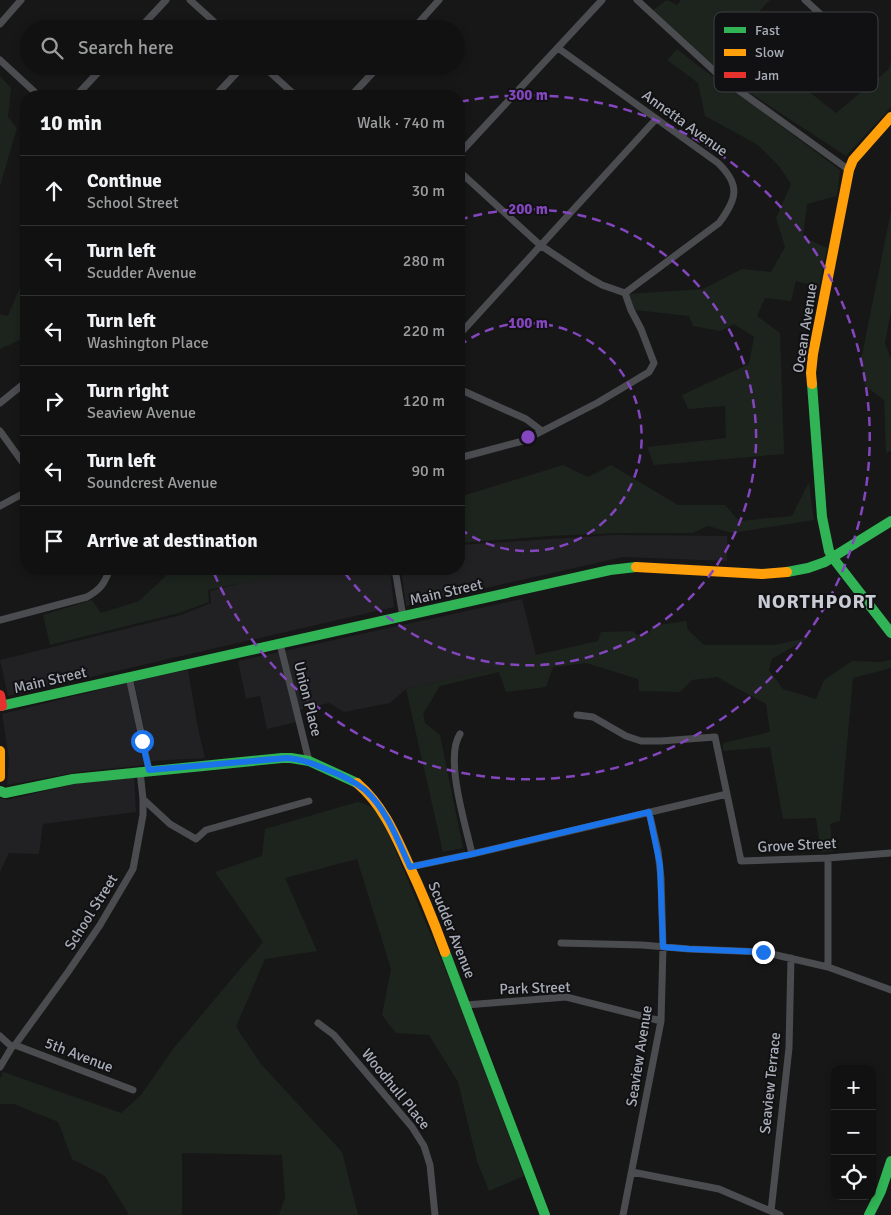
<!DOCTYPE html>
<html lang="en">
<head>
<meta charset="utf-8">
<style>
	body { margin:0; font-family:Signika,sans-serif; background:#1e1f1f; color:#f1f3f6 }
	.controls { position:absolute; right:15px; bottom:15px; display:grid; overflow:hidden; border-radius:10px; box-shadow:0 2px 8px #0003 }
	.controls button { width:45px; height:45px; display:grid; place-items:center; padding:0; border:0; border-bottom:1px solid #303131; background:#111; color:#f1f3f6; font:25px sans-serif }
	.stop { position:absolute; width:15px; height:15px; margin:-11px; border:4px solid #1a73e8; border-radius:50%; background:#fff }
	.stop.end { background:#1a73e8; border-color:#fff; box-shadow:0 1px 5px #0008 }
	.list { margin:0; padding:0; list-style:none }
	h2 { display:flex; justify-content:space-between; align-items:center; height:65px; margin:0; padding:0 20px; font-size:21px }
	h2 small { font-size:16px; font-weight:400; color:#9c9d9f }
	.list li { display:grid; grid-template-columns:32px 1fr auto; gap:15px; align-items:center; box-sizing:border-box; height:70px; padding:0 20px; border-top:1px solid #303131 }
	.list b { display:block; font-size:19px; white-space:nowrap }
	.list p { margin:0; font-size:16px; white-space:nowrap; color:#9c9d9f }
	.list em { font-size:16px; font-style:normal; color:#9c9d9f }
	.icon { flex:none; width:28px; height:28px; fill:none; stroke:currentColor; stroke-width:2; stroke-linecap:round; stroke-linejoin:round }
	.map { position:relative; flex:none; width:891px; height:1215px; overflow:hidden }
	.search { position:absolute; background:#111; box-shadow:0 2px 8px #0003; left:20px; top:20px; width:445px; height:55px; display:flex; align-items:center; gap:12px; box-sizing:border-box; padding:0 18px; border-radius:28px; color:#9c9d9f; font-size:19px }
	.panel { position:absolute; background:#111; box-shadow:0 2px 8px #0003; left:20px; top:90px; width:445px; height:485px; border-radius:20px }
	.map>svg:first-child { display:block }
</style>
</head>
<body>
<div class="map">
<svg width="891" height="1215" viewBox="0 0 891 1215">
	<rect width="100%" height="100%" fill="#171717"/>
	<path fill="#212123" d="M 613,535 L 727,536 L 727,561 L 623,557 L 406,606 L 401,569 L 459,569 L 459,545 Z
		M 298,569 L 390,569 L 394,607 L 8,696 L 0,660 L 181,615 L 211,603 L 210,591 Z
		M 522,599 L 536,655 L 523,662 L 406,689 L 390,703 L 344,712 L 329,703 L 299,710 L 301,721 L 267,729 L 260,696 L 246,699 L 238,661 Z
		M 188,670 L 198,728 L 205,758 L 151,761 L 134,681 Z
		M 127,683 L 144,765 L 78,772 L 7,785 L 9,758 L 2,714 Z
		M 134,777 L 136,812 L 43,824 L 39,854 L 9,853 L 0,872 L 0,798 L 7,800 L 74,784 Z"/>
	<path fill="#1d241e" d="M 667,0 L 677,5 L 681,0 L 770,0 L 723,48 L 788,75 L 836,113 L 889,69 L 891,60 L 891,107 L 846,156 L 724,76 L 653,10 Z
		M 677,49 L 697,65 L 760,110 L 840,170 L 837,196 L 807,204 L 803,237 L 827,248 L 819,287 L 796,281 L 791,301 L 765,298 L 757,316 L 780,333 L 784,454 L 654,465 L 647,447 L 726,438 L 725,406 L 688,409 L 682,395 L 749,364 L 754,337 L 734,324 L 720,331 L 693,326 L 689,316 L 635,310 L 629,294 L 703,289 L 742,269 L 771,272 L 785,247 L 776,218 L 791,184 L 779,166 L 758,145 L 705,116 L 698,83 L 667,60 Z
		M 0,76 L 11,88 L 8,117 L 17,128 L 0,186 Z
		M 891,211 L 891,311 L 885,343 L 891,359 L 891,451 L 886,453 L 884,400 L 865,386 L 861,360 Z
		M 26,273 L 26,318 L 22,339 L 0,349 L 0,314 L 8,316 Z
		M 563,465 L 588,477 L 611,465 L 678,505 L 725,505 L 739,521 L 792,516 L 809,482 L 814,520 L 732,533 L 708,526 L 693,533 L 616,533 L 549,536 L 459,543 L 459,497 Z
		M 166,569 L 241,569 L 242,570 L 249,569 L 301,569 L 271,577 L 208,590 L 209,602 L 179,613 L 50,645 L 43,615 L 92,600 L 101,613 L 139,601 L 167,575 Z
		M 686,621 L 688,630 L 704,645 L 775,645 L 810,637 L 772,659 L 769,670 L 783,689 L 816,699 L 824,680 L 852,661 L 881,662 L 891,660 L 891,668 L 853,678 L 840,821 L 830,824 L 833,851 L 821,852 L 816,818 L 783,819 L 770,747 L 723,751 L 723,743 L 770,732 L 766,704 L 717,677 L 692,680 L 680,692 L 639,691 L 638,679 L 586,663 L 553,667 L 546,687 L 506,692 L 499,672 L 440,686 L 423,714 L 425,723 L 440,735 L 463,848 L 443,852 L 406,689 L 522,662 L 536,655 L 598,641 L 601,632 L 633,631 L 637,635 L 649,634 L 652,626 Z
		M 357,802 C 372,805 376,810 384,823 L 461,1007 L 524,1176 L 489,1191 L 477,1161 L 458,1082 L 429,1035 L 396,1033 L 382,1015 L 391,969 L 357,859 L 285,878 L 317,951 L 265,959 L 236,1027 L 261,1064 L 342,1152 L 358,1215 L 279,1215 L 285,1198 L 282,1155 L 182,1153 L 182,1215 L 129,1215 L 105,1176 L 72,1159 L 58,1122 L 14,1104 L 0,1104 L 0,1079 L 3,1072 L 121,1113 L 141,1095 L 173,1049 L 263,942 L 215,872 L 262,856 L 265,829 Z"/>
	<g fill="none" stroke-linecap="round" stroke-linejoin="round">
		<path stroke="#4b4c50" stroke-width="7" d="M 190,0 L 222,29
			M 637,0 L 723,79 L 849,170
			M 805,0 L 829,22
			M 0,24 L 21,0
			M 139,29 L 166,0
			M 413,29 L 439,0
			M 558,48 L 718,163 C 741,185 737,199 719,223 L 625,293
			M 0,60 L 39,96
			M 263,66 L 296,96
			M 76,96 L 104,66
			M 215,96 L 243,66
			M 351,96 L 379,66
			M 459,154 L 602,0
			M 459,171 L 540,245 L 588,277 L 602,285 L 625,293 L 631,310 L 641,329 L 654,363 L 649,372 L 597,403 L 523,441 L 459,458
			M 24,251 L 26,250
			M 459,335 L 656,119
			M 459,389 L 526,419 L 542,431
			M 0,403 L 26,382
			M 0,431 L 26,467
			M 0,506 L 26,492
			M 395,569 L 403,617
			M 0,620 L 87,597 C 101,589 104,584 110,569
			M 280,644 L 309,761
			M 129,677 L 149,770
			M 577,715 L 593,717 L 626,736 L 641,741 L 661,741 L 715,737 L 741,861 L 828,858 L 891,853
			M 460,734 C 444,758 466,826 472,854
			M 143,799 L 170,824 L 196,839 L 206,830 L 309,801
			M 410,867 L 472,854 L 727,794
			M 561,943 L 642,945 L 689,949 L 763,952 L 828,967 L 891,990
			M 828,967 L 828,858
			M 466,1005 L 566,997 L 661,1021
			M 318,1023 L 334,1035 L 412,1127 L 424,1146 L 430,1165 L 435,1215
			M 0,1036 L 12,1047
			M 15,1045 L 133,1090
			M 0,1067 L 12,1047 L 15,1045 L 68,972 L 100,925 L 133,869 L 143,815 L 143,799 L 140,771
			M 632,1172 L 719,1189 L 780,1215
			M 771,1211 L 789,1048 L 791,958
			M 623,1215 L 661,1021 L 663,947 L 661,878 L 658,851 L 649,812"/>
		<path stroke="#30b455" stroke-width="10" d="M 812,384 L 822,517 L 829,551 L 833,558 L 891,633
			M 787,572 L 808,568 L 825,562 L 891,521
			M 0,706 L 610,570 L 636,567
			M 0,791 L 5,793 L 73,779 L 282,758 L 291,758 L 309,761 L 357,783
			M 445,952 L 545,1215
			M 869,1215 L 881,1191 L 891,1161"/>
		<path stroke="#ff9f0a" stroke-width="10" d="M 812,384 L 811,373 L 813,354 L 849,170 L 853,160 L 891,117
			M 636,567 L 762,574 L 787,572
			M 0,751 L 0,777
			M 357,783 C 382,804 395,834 408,863 C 422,892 434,922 445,952"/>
		<path stroke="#e5322d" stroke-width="10" d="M 0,695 L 2,706"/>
	</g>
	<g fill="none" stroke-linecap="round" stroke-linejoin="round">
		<path stroke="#1a73e8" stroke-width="6" d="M 142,741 L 149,770 L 287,758 C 302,759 314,764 328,770 C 341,775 354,781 365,790 C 387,810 398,841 410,867 L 472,854 L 649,812 L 660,865 L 663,947 L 689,949 L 763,952"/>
	</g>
	<g fill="none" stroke="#8446be" stroke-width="2.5" stroke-dasharray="9 6">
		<path d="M459 346A114 114 0 1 1 459 528"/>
		<path d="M459 220A228 228 0 1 1 342 569"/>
		<path d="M460 102A342 342 0 1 1 213 571"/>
	</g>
	<g text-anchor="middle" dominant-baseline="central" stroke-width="4" stroke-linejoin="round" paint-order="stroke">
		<g font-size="15" fill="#a8adb8" stroke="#111113">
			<text transform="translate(685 123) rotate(36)">Annetta Avenue</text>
			<text transform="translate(805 328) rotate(-81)">Ocean Avenue</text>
			<text transform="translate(446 592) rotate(-13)">Main Street</text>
			<text transform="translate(50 680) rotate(-13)">Main Street</text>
			<text transform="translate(308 699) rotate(76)">Union Place</text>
			<text transform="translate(797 845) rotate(-3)">Grove Street</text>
			<text transform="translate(91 912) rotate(-58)">School Street</text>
			<text transform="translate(452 930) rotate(68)">Scudder Avenue</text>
			<text transform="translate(535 988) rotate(-2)">Park Street</text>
			<text transform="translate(79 1055) rotate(21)">5th Avenue</text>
			<text transform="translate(639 1056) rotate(-81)">Seaview Avenue</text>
			<text transform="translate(770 1083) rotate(-84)">Seaview Terrace</text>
			<text transform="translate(396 1089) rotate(51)">Woodhull Place</text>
		</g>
		<g font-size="20" font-weight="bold" letter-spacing="1" fill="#c9ccd4" stroke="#111113">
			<text x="817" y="601">NORTHPORT</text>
		</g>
	</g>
	<rect x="714" y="12" width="164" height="80" rx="8" fill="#111113" stroke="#3e4045" stroke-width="1"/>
	<rect x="724" y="27" width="22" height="6" fill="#30b455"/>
	<rect x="724" y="49" width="22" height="7" fill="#ff9f0a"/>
	<rect x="724" y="72" width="22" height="6" fill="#e5322d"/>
	<g font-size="14" fill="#a8adb8">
		<text x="755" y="35">Fast</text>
		<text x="755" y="57">Slow</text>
		<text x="755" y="80">Jam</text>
	</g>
	<circle cx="528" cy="437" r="8" fill="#8446be" stroke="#111113" stroke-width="2.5"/>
	<g font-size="15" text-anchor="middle" font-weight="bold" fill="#8446be" stroke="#111113" stroke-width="4" stroke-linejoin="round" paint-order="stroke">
		<text x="528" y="100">300 m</text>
		<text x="528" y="214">200 m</text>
		<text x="528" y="328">100 m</text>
	</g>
</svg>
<div class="controls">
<button>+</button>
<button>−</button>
<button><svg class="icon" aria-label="locate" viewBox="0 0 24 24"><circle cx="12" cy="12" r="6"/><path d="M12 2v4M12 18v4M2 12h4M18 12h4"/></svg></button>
</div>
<div class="stop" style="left:142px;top:741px"></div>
<div class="stop end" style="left:763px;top:952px"></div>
<div class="search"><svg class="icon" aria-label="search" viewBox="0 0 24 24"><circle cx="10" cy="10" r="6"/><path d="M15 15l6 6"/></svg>Search here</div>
<section class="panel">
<h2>10 min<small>Walk · 740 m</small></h2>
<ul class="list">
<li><svg class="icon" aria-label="ahead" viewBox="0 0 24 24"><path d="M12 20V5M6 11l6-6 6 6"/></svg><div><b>Continue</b><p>School Street</p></div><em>30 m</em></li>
<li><svg class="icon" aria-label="left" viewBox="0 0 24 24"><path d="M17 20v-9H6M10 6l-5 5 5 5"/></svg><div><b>Turn left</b><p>Scudder Avenue</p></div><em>280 m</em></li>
<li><svg class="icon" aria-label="left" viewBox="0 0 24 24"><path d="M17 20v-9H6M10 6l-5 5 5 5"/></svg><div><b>Turn left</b><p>Washington Place</p></div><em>220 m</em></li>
<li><svg class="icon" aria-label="right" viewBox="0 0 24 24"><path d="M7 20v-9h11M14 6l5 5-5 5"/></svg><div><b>Turn right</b><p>Seaview Avenue</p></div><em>120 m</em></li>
<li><svg class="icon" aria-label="left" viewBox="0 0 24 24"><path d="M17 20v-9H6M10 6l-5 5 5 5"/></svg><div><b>Turn left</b><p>Soundcrest Avenue</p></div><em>90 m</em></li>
<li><svg class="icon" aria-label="arrive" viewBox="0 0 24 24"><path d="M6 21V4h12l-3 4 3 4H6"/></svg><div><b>Arrive at destination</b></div></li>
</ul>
</section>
</div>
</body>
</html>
